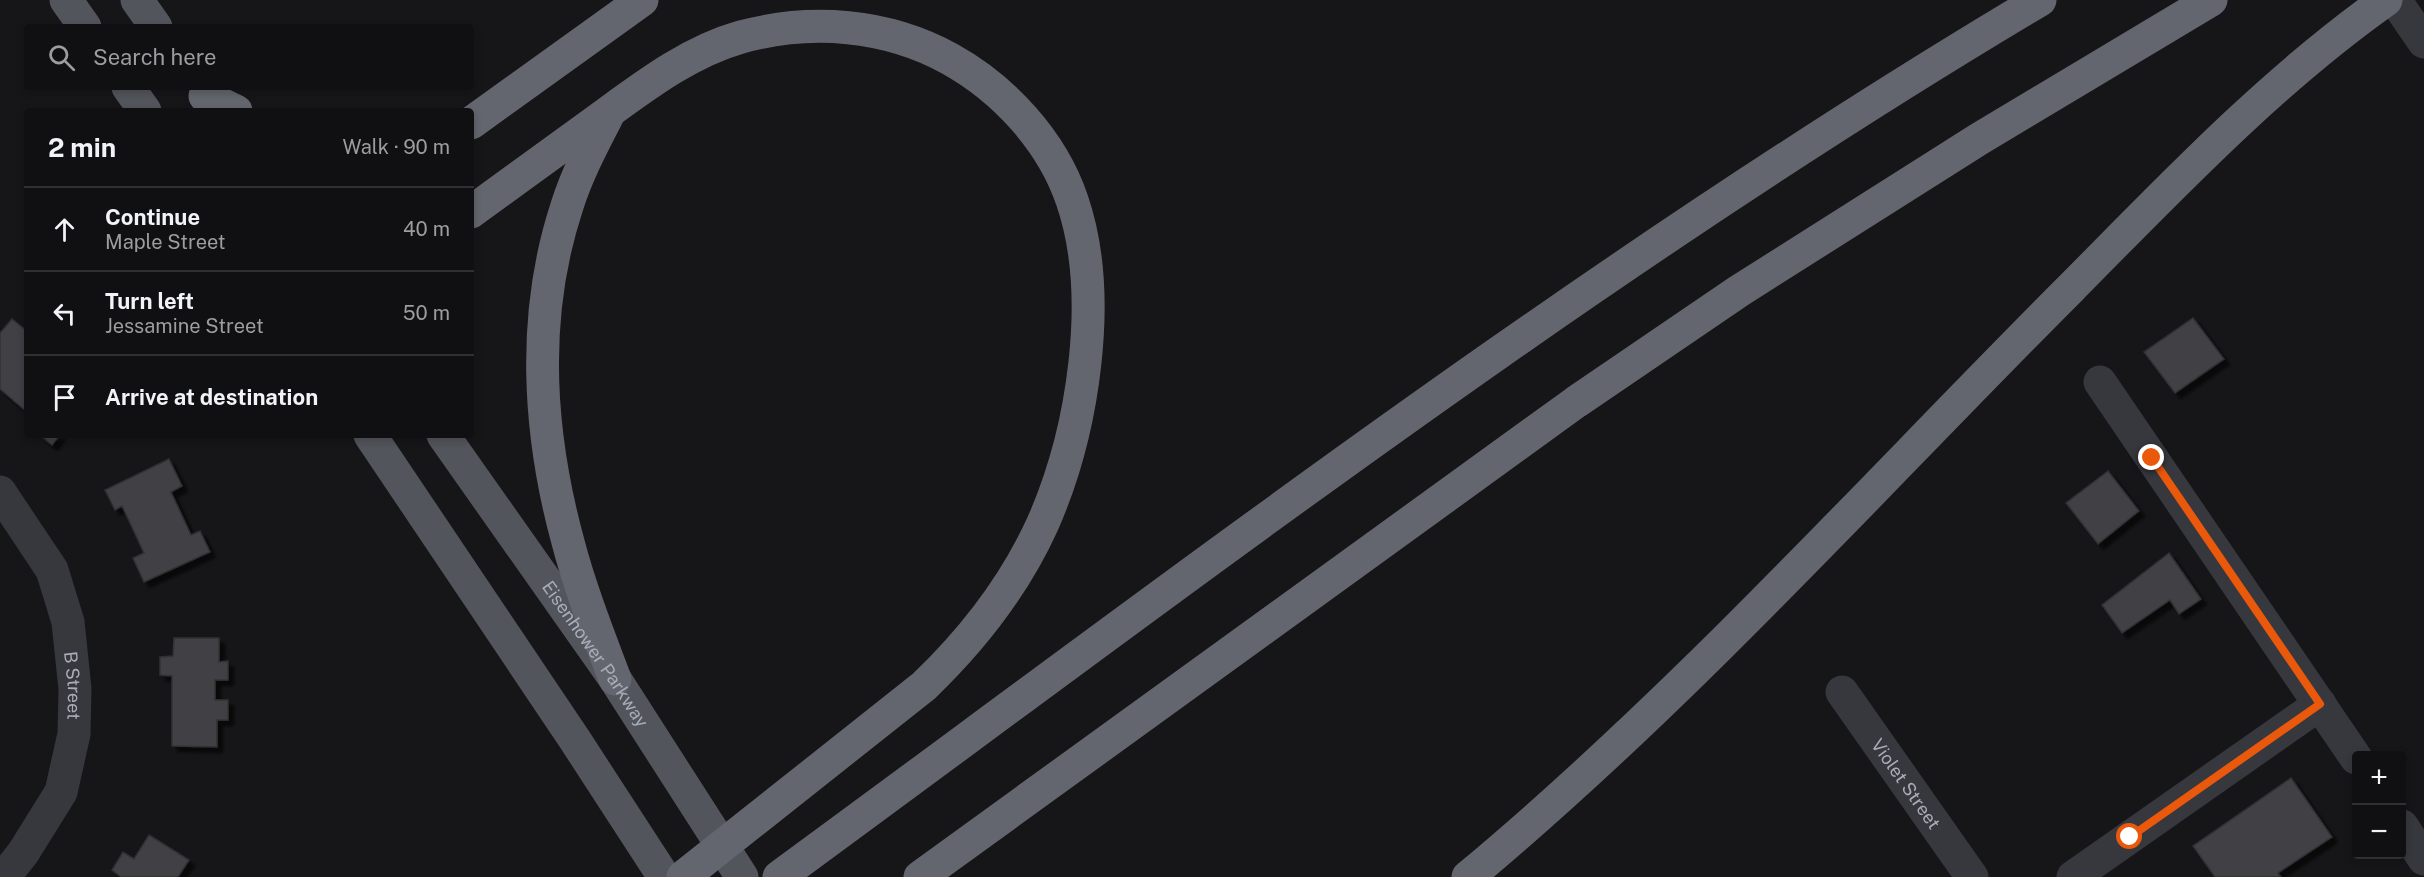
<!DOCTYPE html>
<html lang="en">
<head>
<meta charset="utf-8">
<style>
	body { margin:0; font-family:"Public Sans",sans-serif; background:#19191b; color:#f1f3f6 }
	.controls { position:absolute; right:18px; bottom:18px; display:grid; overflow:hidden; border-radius:6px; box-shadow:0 3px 9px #0003 }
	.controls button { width:54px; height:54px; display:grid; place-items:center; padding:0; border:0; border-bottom:2px solid #303032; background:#101012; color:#f1f3f6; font:30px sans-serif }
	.stop { position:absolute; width:18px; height:18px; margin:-14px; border:4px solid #ea580c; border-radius:50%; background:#fff }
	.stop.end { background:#ea580c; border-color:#fff; box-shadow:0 2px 6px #0008 }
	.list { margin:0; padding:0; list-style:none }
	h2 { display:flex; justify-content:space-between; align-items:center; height:78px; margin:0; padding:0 24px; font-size:26px }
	h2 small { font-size:20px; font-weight:400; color:#9c9d9f }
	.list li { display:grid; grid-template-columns:39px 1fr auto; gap:18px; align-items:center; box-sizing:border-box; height:84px; padding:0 24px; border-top:2px solid #303032 }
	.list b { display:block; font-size:22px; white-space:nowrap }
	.list p { margin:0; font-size:20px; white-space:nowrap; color:#9c9d9f }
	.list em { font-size:20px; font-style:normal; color:#9c9d9f }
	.icon { flex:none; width:33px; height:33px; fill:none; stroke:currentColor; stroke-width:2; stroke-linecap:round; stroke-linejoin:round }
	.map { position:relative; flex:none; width:2424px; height:877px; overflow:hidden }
	.search { position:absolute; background:#101012; box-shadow:0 3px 9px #0003; left:24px; top:24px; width:450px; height:66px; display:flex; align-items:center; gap:15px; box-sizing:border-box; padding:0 21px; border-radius:6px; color:#9c9d9f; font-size:22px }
	.panel { position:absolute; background:#101012; box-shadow:0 3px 9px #0003; left:24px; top:108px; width:450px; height:330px; border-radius:6px }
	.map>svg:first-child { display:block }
</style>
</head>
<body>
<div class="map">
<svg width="2424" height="877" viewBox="0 0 2424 877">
	<defs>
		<filter id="shadow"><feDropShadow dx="5.5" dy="5.5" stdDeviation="1.5" flood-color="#0009"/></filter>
	</defs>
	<rect width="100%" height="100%" fill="#161618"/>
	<path fill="#404145" stroke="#303034" stroke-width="1.5" filter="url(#shadow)" d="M 2193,318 L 2224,359 L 2175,393 L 2144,352 Z
		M 12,319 L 27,331 L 27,412 L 0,389 L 0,333 Z
		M 40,435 L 60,435 L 52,445 Z
		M 169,459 L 182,486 L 171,492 L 191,535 L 200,531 L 210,552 L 144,582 L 133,558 L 144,553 L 122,506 L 115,510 L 105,490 Z
		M 2108,471 L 2139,511 L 2098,544 L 2066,503 Z
		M 2169,553 L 2201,599 L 2179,614 L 2170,600 L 2122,633 L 2102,605 Z
		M 174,638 L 219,638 L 219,662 L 228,661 L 228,680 L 215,680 L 215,700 L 228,700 L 228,720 L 217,720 L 217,747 L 172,746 L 172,676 L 160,675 L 160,657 L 173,656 Z
		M 2291,778 L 2332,837 L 2278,873 L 2281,877 L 2215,877 L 2193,846 Z
		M 149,835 L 189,860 L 178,877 L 121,877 L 112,870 L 123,852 L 134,859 Z"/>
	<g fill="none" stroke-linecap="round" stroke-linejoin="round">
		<g stroke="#37383d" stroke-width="33">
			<path d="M 2395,0 L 2424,42"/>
			<path d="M 2100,382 L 2356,758"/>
			<path id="s1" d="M 0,492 L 52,570 L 68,622 L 75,689 L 74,734 L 61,792 L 23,853 L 4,877"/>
			<path id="s2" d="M 1842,692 L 1972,877"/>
			<path d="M 2402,826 L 2424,859"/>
			<path d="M 2073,877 L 2320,704"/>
		</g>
		<g stroke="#53555c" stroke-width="33">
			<path d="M 66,0 L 85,27"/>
			<path d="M 137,0 L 156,27"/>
			<path d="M 128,87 L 145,111"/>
			<path d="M 370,435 L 575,740 L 664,877"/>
			<path id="s3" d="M 443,435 L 615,679 L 742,877"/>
		</g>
		<path stroke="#63666e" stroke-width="33" d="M 205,96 L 236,111
			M 608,115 C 593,144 577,174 567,206 C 531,315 538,432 568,542 C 580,588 598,634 615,679
			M 471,123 L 642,0
			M 471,212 C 514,181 557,150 599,119 C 643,87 688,52 741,37 C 811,18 887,24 950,59 C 1004,89 1052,141 1072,200 C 1105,296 1083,432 1043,523 C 1015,585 973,639 924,686 L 683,877
			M 779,877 C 1192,574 1599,262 2040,0
			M 920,877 L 1576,402 L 1739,291 L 1979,139 L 2211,0
			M 1468,877 C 1684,697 1872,487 2071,288 C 2170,188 2270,82 2386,0"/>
	</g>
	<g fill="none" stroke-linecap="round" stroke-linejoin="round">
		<path stroke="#ea580c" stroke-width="8" d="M 2130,837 L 2320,704 L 2152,458"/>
	</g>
	<g text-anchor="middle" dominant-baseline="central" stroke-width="4.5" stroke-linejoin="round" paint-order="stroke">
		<g font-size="18" fill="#a8adb8" stroke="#111113">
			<text stroke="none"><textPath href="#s3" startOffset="267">Eisenhower Parkway</textPath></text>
			<text stroke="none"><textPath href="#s1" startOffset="212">B Street</textPath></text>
			<text stroke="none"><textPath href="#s2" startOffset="112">Violet Street</textPath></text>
		</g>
	</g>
</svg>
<div class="controls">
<button>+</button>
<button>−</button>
</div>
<div class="stop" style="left:2130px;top:837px"></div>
<div class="stop end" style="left:2152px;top:458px"></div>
<div class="search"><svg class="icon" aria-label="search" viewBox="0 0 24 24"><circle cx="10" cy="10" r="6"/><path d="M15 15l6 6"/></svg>Search here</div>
<section class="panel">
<h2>2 min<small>Walk · 90 m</small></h2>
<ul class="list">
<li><svg class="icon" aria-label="ahead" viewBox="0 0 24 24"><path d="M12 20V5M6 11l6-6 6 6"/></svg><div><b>Continue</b><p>Maple Street</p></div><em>40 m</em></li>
<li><svg class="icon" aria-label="left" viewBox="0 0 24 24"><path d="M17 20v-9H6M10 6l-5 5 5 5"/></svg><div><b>Turn left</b><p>Jessamine Street</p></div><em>50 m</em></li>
<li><svg class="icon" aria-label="arrive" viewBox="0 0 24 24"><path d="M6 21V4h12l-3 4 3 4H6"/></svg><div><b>Arrive at destination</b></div></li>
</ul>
</section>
</div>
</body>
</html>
